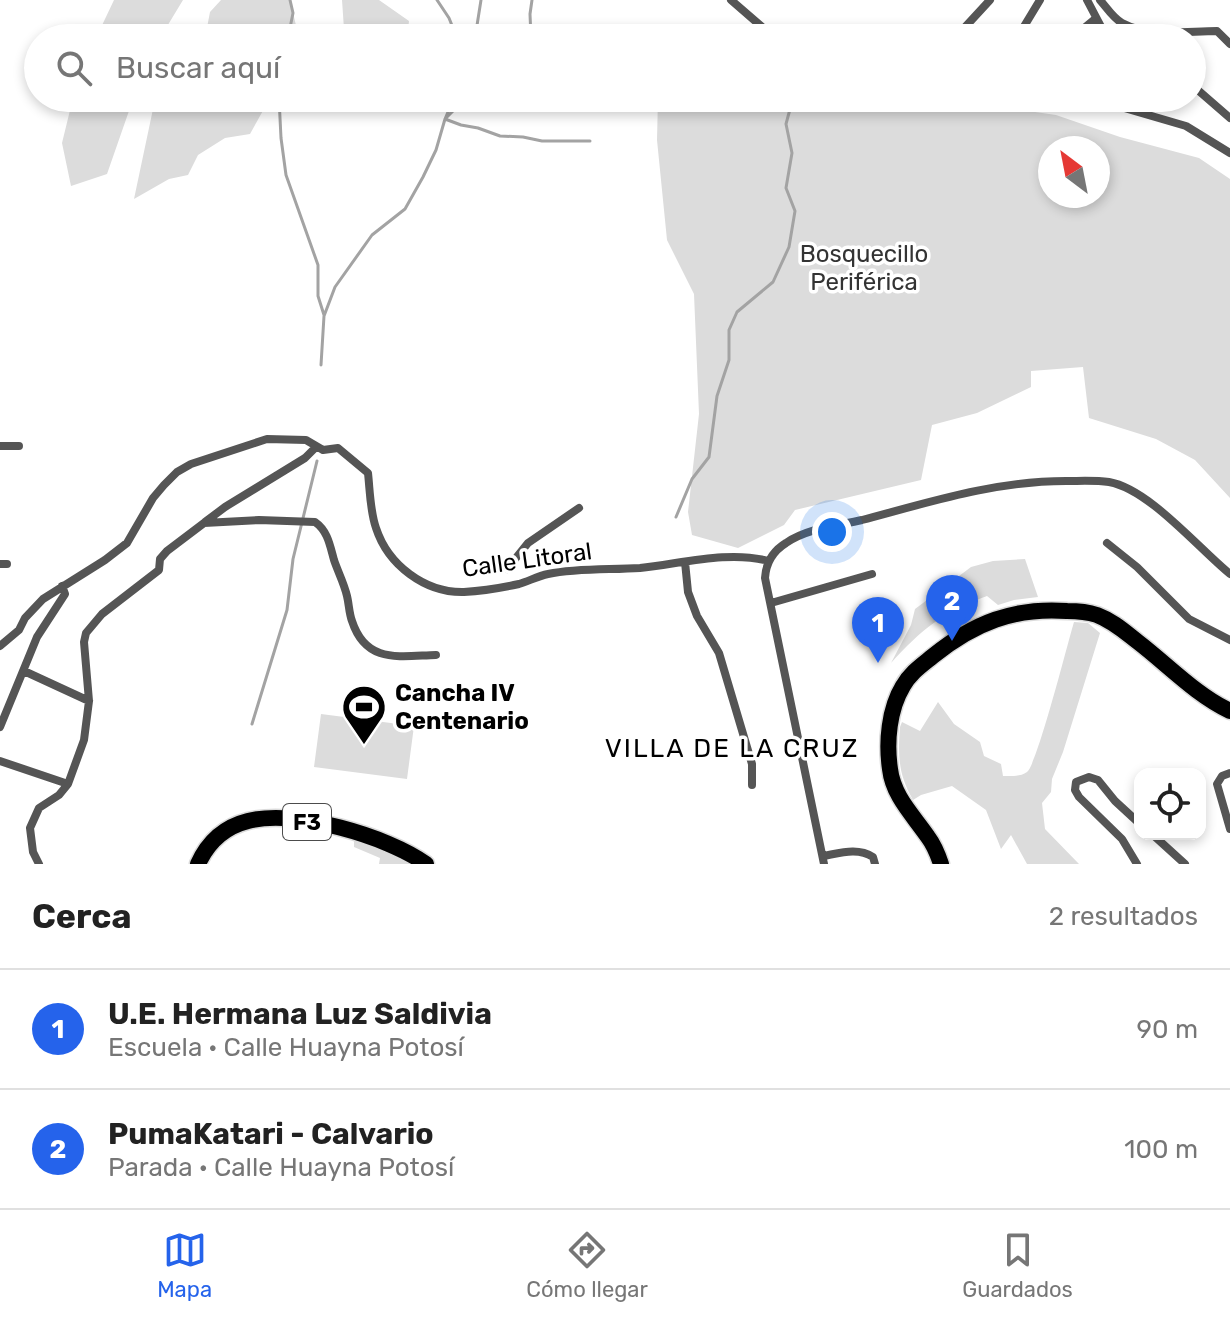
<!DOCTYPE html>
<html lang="es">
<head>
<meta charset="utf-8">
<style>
	body { margin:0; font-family:Rubik,sans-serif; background:#f6f6f6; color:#222 }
	.controls { position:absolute; right:24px; bottom:24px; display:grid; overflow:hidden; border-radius:16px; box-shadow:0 4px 12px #0003 }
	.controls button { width:72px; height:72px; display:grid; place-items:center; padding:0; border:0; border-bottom:2px solid #e0e0e0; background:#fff; color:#222; font:40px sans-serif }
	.compass { position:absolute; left:1038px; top:136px; width:72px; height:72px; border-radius:50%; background:#fff; box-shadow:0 4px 12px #0003; rotate:328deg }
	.you { position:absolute; left:832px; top:532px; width:28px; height:28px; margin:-20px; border:6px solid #fff; border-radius:50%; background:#1a73e8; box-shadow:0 0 0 12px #1a73e833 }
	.badge { display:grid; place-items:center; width:52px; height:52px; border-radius:50%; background:#2563eb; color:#fff; font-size:26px; font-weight:700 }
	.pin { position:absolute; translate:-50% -66px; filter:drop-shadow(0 2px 4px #0008) }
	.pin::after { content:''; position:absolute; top:42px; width:28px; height:24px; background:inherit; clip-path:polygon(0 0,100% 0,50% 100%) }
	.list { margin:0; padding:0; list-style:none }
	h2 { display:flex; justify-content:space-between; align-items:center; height:104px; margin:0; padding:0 32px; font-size:34px }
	h2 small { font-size:26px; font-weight:400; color:#767676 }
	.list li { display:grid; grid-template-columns:52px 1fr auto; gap:24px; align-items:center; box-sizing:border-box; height:120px; padding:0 32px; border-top:2px solid #e0e0e0 }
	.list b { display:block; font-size:30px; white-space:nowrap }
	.list p { margin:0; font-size:26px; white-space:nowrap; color:#767676 }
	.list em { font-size:26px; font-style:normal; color:#767676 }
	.icon { flex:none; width:44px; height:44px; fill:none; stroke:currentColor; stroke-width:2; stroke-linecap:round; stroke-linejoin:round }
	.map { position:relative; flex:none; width:1230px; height:864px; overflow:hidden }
	.search { position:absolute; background:#fff; box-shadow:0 4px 12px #0003; left:24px; right:24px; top:24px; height:88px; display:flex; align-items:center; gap:20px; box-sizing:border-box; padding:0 28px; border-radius:44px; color:#767676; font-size:30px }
	.sheet { height:344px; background:#fff }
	nav { display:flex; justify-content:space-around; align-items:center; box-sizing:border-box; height:112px; border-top:2px solid #e0e0e0; background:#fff; font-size:22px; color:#767676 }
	nav a { display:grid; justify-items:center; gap:4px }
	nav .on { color:#2563eb }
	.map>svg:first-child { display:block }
</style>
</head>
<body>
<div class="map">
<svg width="1230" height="864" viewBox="0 0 1230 864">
	<rect width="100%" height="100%" fill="#fff"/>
	<path fill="#dcdcdc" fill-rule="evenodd" d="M 114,0 L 183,0 L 160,38 L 96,38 Z
		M 221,0 L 290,0 L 299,38 L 205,38 L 210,12 Z
		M 342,0 L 379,0 L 409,21 L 407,38 L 337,38 L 344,29 Z
		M 73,98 L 131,98 L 130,108 L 107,174 L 71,186 L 62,143 Z
		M 159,98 L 270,98 L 250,134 L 225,138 L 198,155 L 188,175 L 169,179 L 134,199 L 153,109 Z
		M 658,98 L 938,98 L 1056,115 L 1120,137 L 1199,158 L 1230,179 L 1230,498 L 1195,460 L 1156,439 L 1089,418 L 1083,367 L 1031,371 L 1031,387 L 977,413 L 932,425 L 921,480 L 795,510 L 784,525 L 738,548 L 692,535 L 688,512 L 699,414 L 694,294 L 667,240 L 657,140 ZM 1050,148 L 1098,148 L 1098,196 L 1050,196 Z
		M 1025,559 L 1038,597 L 1014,600 L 998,605 L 987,596 C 943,612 922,629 891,663 L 911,625 L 915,609 L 971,567 L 993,561 Z
		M 1074,622 L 1088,623 L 1100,633 L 1063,752 L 1052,779 L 1051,792 L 1042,803 L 1045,829 L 1079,864 L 1027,864 L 1011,835 L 1001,849 L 986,810 L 952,786 L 921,795 L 913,800 C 898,774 898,756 900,727 L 902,722 L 920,731 L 938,702 L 954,724 L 980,742 L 984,756 L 1001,764 L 1003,776 C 1011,776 1020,777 1027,772 C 1037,765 1068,642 1074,622 Z
		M 321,714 L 414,726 L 407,779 L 314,767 Z
		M 354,839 L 382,846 L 411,864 L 379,864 L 380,858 L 354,847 Z"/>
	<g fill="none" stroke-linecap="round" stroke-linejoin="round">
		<path stroke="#a3a3a3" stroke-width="3" d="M 437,0 L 449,18 L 457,38
			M 288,38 L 293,13 L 290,0
			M 475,38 L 481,0
			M 531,38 L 530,14 L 532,0
			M 279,98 L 281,138 L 286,175 L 318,265 L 318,296 L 324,315
			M 466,98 L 445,119 L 461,125 L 478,128 L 500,136 L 523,137 L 542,141 L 590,141
			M 321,365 L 324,316 L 335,287 L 372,235 L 405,209 L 423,177 L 436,150 L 445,119 L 454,98
			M 676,517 L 692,479 L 709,457 L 717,396 L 729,360 L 729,330 L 737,312 L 773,282 L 789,247 L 795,211 L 786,188 L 792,153 L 786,124 L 793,98
			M 252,724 L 287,610 L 293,559 L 317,461"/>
		<g stroke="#dbdbdb" stroke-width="19">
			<path id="highway" d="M 198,864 C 208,842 224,827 248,821 C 295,809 387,836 426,864
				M 941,864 C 938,855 934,845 928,837 C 913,815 893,796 890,769 C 886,742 889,709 903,686 C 910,673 922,665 933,656 C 974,623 1014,607 1067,611 C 1077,611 1088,612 1097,615 C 1113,621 1125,632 1138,642 C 1168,665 1196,695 1230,711"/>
		</g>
		<path stroke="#555" stroke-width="8" d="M 731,0 L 769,33 L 788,36 L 809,30 L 822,38
			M 1087,0 L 1107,38
			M 1100,0 C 1107,8 1113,18 1122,23 C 1150,38 1187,31 1217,31 L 1230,44
			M 955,38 L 990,0
			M 1017,38 L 1040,0
			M 1072,38 L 1095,19
			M 1192,85 L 1230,118
			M 1090,98 L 1186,126 L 1230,153
			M 0,446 L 19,446
			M 205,522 L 225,507 L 305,458 L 316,447
			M 1107,543 L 1137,567 L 1189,619 L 1230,640
			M 685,562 L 688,592 L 697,616 L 719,653 L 752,764 L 752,785
			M 0,564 L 7,564
			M 507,569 L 528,543 L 579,508
			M 771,603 L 872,574
			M 0,646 L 19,630 L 25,618 L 43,599 L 105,560 L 127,543 L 153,498 L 164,485 L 177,472 L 191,464 L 267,439 L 306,440 L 323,450 L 338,448 L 368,473 C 370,491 370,511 376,528 C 388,565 425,593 464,592 C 482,591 501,588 519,584 C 529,581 538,576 548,574 C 578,568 610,570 640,568 C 680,564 729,550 768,561
			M 24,671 L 89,701
			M 0,727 L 37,637 L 65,594 L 62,586
			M 0,761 L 68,784
			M 1230,773 L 1222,776 L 1217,784 L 1230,829
			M 1152,834 L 1185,864
			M 823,856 C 840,853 858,847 873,857 L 875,864
			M 39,864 L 33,852 L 30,828 L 39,808 L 59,795 L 68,784 L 84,740 L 89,701 L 84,642 L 86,633 L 102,614 L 159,570 L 160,559 L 167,551 L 204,523 L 259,520 L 315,522 C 328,531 330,546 334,560 C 338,572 344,583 347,596 C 349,604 349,613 352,621 C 366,664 399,656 436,655
			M 824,864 L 765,578 C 766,562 773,551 786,543 C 808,528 837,526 862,520 C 930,502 995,481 1066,481 C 1080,481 1095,480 1109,482 C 1149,489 1198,548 1230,574
			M 1137,864 L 1122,839 L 1079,797 L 1075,790 L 1076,782 L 1089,777 L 1098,780 L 1115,801 L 1140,824"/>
		<use href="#highway" stroke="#000" stroke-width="16"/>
	</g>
	<defs>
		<g id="stadium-pin" transform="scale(2.3)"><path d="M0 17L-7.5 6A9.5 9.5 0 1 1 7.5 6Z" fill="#000" stroke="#fff"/><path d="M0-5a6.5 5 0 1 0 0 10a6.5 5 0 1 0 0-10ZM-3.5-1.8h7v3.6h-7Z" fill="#fff"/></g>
	</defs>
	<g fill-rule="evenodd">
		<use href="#stadium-pin" x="364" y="707"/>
	</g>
	<g text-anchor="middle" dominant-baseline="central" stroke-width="7" stroke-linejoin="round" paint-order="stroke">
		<rect fill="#fff" stroke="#4c4c4c" stroke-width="2" x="283" y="804" width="48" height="36" rx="6"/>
		<g font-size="22" font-weight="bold" fill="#000">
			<text x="307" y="822">F3</text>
		</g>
		<g font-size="24" fill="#333" stroke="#fff">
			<text x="864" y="254">Bosquecillo<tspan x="864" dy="28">Periférica</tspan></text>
		</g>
		<g font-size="24" fill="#000" stroke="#fff">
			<text transform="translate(527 560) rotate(-8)">Calle Litoral</text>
		</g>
		<g font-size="24" font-weight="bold" fill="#000" stroke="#fff" text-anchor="start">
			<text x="395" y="693">Cancha IV<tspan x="395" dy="28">Centenario</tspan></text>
		</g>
		<g font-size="26" letter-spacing="2" fill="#000" stroke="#fff">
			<text x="732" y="748">VILLA DE LA CRUZ</text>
		</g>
	</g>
</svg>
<div class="controls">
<button><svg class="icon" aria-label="locate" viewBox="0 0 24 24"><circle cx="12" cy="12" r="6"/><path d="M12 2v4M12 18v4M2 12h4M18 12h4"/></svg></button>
</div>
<svg class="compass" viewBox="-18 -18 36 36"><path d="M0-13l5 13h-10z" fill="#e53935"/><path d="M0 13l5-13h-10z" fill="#767676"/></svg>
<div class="you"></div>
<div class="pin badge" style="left:878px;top:663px">1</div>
<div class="pin badge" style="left:952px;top:641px">2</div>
<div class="search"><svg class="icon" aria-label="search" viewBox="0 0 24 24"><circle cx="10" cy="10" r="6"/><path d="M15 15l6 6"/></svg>Buscar aquí</div>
</div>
<section class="sheet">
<h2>Cerca<small>2 resultados</small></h2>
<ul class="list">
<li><span class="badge">1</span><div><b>U.E. Hermana Luz Saldivia</b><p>Escuela · Calle Huayna Potosí</p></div><em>90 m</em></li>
<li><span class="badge">2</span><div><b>PumaKatari - Calvario</b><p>Parada · Calle Huayna Potosí</p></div><em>100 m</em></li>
</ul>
</section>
<nav>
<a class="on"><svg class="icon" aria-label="map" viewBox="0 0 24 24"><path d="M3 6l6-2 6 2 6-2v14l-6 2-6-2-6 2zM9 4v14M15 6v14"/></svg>Mapa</a>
<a><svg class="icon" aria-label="directions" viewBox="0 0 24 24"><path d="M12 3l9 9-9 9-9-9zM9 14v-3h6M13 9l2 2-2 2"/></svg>Cómo llegar</a>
<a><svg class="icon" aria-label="saved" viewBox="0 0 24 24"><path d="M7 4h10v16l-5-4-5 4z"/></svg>Guardados</a>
</nav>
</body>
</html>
